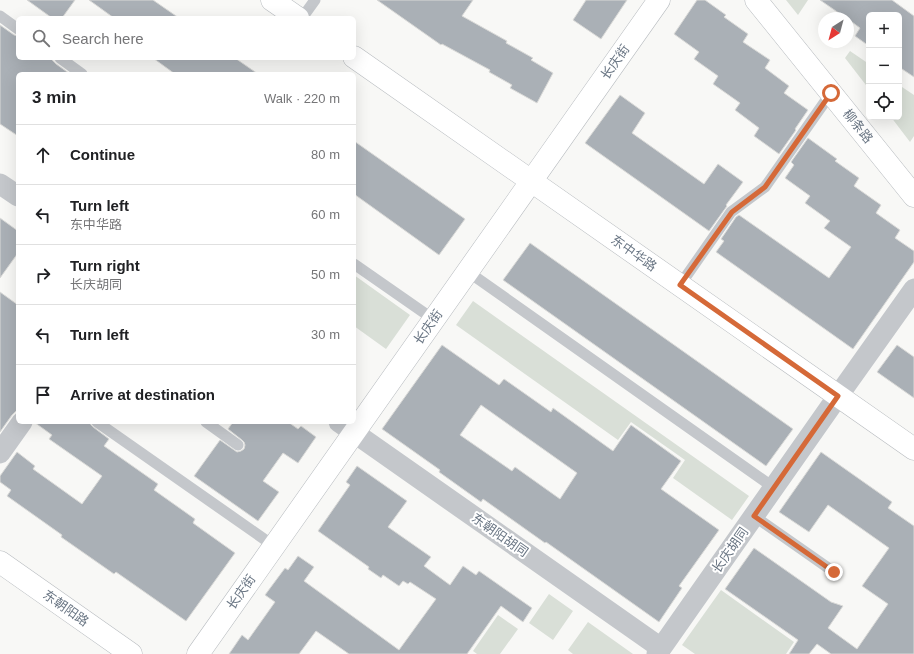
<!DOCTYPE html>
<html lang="en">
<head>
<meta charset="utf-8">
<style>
	body { margin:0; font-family:Arial,"Noto Sans SC",sans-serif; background:#f2f2f2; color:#202124 }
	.controls { position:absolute; right:12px; top:12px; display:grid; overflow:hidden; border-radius:6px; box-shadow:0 4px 16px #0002 }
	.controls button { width:36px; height:36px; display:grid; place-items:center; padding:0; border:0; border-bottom:1px solid #e0e0e0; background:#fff; color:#202124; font:20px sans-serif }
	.compass { position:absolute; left:818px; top:12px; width:36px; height:36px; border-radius:50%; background:#fff; box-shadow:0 4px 16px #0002; rotate:216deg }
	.stop { position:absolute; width:12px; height:12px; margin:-9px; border:3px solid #d56938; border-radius:50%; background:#fff }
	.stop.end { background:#d56938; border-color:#fff; box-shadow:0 1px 4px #0008 }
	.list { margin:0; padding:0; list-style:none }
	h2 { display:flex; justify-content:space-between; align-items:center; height:52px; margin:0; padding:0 16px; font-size:17px }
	h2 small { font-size:13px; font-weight:400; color:#757577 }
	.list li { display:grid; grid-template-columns:26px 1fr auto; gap:12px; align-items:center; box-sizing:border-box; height:60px; padding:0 16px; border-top:1px solid #e0e0e0 }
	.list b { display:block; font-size:15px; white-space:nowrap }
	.list p { margin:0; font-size:13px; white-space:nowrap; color:#757577 }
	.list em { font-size:13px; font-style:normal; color:#757577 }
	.icon { flex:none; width:22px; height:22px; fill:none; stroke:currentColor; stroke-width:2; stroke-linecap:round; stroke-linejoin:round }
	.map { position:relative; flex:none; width:914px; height:654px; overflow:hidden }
	.search { position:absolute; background:#fff; box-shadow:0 4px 16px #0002; left:16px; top:16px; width:340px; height:44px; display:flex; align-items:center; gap:10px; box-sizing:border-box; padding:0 14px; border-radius:6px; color:#757577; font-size:15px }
	.panel { position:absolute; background:#fff; box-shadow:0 4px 16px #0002; left:16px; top:72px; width:340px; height:352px; border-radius:6px }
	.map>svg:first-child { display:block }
</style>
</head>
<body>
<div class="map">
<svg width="914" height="654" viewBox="0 0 914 654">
	<rect width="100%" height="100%" fill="#f8f8f6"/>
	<path fill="#d9dfd7" d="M 786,0 L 808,0 L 798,15 Z
		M 850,51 L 869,64 L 869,89 L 845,58 Z
		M 899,85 L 914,95 L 914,136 L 910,142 L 891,117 L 899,117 Z
		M 354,275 L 410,315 L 386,349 L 354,326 Z
		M 473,301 L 749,496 L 732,520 L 673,478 L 685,460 L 631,422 L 618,440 L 456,325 Z
		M 721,590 L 794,642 L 786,654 L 695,654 L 682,645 Z
		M 549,594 L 573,611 L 553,640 L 529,623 Z
		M 498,615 L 518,629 L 500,654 L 477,654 L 473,651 Z
		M 588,622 L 633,654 L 573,654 L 568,650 Z"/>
	<path fill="#aab0b6" stroke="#dadad8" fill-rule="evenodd" d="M 27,0 L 75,0 L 62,18 L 52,18 Z
		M 89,0 L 153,0 L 179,18 L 114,18 Z
		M 377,0 L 473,0 L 462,16 L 507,41 L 506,43 L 533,58 L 531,60 L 553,73 L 537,103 L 510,88 L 512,85 L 489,72 L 490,70 L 442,44 L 441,45 Z
		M 586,0 L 627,0 L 601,39 L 573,20 Z
		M 697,0 L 705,0 L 726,15 L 724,17 L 748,34 L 743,42 L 770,60 L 765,68 L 789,86 L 784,93 L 808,110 L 795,129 L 796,130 L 779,154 L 754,136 L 759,128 L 735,110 L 740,103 L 713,84 L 718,76 L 694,59 L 699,52 L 674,34 Z
		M 820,0 L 892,0 L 914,16 L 914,77 L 899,67 L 899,15 L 869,15 L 869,46 L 855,36 L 860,28 L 848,19 L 848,18 L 846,18 Z
		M 0,25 L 14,35 L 18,36 L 18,58 L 50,58 L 56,64 L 70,74 L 18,74 L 18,136 L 0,124 Z
		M 153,58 L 235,58 L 258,74 L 175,74 Z
		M 620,95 L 645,113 L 632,133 L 704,184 L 718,164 L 743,182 L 726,205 L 727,206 L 709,231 L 585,143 Z
		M 808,138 L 837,159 L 835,161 L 859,178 L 854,186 L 881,205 L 876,213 L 900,230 L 895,238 L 914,251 L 914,262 L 853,349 L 716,252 L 724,241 L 721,239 L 736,217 L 739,215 L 829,278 L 851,247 L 824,228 L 830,221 L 805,203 L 810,196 L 785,178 L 794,165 L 791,162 Z
		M 354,141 L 465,219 L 439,255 L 354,194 Z
		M 0,218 L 18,231 L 18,253 L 0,278 Z
		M 530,243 L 793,429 L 766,466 L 503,280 Z
		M 0,292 L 18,305 L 18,409 L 12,415 L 0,432 Z
		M 442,345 L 499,385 L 504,379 L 551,412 L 553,408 L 613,451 L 631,425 L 681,461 L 661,489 L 719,530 L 679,586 L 682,588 L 659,622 L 546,542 L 545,543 L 483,499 L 481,502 L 439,472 L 440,470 L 382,429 ZM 481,405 L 577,473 L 560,499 L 515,467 L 512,471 L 460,435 Z
		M 897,345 L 914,357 L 914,398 L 877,372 Z
		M 34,422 L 90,422 L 91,425 L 93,427 L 109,439 L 104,446 L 158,484 L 154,490 L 195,519 L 193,523 L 235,553 L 186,621 L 116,572 L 114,574 L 61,537 L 62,535 L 7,496 L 11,490 L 0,482 L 0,476 L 17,452 L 35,466 L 33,469 L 82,504 L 102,476 L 49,439 L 52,435 Z
		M 233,422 L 288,422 L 298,429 L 301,426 L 316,437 L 298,463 L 283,453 L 263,481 L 279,492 L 258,521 L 194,476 L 220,440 L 237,452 L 241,451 L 244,449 L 245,445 L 244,442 L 242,440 L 228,429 Z
		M 821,452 L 892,502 L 888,508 L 914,526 L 914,654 L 831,654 L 817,644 L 809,654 L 789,654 L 798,640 L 725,589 L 754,548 L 831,602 L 843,606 L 828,628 L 857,649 L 888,604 L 862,586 L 889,548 L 828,505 L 809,532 L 779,512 Z
		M 357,466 L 407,501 L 388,527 L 431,557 L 424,566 L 450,585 L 463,566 L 476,575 L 479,571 L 532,608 L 523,622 L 501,606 L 467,654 L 349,654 L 316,631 L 299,654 L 229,654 L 242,635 L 248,640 L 275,602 L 265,595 L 285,568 L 288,570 L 298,556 L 314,567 L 304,581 L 399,650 L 436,599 L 410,582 L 408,584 L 403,581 L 399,586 L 383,575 L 381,578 L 368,569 L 369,567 L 318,531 L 350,485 L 346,482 Z"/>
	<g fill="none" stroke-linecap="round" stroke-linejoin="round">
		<g stroke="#b7bbbf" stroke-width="23">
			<path id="secondary" d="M 272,0 L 298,18
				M 756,0 L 914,196
				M 354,57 L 914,449
				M 0,562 L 131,654
				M 198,654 L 659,0"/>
		</g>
		<path stroke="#c4c7cb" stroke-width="11" d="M 0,16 L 18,29
			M 302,18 L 315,0
			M 60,58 L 82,74
			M 354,264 L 433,319
			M 467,271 L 773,487
			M 680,285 L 731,212 L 765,187 L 831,93
			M 97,422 L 274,546
			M 206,422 L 238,445
			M 754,516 L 834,572"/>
		<path stroke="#c4c7cb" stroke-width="21" d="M 0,184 L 18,196
			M 339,422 L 661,648
			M 0,453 L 22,422
			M 657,654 L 838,396 L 914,289"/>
		<use href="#secondary" stroke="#fff" stroke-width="22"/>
	</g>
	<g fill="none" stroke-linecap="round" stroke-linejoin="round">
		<path stroke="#d56938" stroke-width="5" d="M 831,93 L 765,187 L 732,212 L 680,285 L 838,396 L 754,516 L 834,572"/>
	</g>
	<g text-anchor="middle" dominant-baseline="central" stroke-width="4" stroke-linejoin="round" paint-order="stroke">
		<g font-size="13" fill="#6a7684" stroke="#fff">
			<text transform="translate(615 62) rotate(-55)">长庆街</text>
			<text transform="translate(858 126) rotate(51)">柳条路</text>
			<text transform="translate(634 253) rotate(35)">东中华路</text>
			<text transform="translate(428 327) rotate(-55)">长庆街</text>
			<text transform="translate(500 535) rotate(35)">东朝阳胡同</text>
			<text transform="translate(730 550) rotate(-55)">长庆胡同</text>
			<text transform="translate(241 592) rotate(-55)">长庆街</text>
			<text transform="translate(66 608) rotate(35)">东朝阳路</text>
		</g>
	</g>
</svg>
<div class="controls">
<button>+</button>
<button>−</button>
<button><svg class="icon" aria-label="locate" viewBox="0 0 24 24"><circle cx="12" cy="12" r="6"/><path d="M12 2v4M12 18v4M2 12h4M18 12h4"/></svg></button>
</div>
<svg class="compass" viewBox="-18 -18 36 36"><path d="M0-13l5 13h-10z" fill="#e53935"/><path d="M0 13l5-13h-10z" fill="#757577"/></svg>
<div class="stop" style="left:831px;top:93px"></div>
<div class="stop end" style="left:834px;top:572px"></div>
<div class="search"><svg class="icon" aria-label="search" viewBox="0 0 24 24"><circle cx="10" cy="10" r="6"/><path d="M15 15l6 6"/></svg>Search here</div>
<section class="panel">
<h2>3 min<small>Walk · 220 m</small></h2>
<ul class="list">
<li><svg class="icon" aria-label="ahead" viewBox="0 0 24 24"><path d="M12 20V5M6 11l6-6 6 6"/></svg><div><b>Continue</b></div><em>80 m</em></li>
<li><svg class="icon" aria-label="left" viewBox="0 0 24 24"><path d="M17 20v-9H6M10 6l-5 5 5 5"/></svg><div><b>Turn left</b><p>东中华路</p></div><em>60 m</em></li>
<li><svg class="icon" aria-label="right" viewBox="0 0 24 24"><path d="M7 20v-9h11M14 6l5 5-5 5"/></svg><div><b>Turn right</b><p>长庆胡同</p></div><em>50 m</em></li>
<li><svg class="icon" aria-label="left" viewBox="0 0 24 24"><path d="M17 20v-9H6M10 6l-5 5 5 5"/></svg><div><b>Turn left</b></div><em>30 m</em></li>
<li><svg class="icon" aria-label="arrive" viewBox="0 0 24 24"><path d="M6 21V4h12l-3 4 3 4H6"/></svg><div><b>Arrive at destination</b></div></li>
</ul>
</section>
</div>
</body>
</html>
